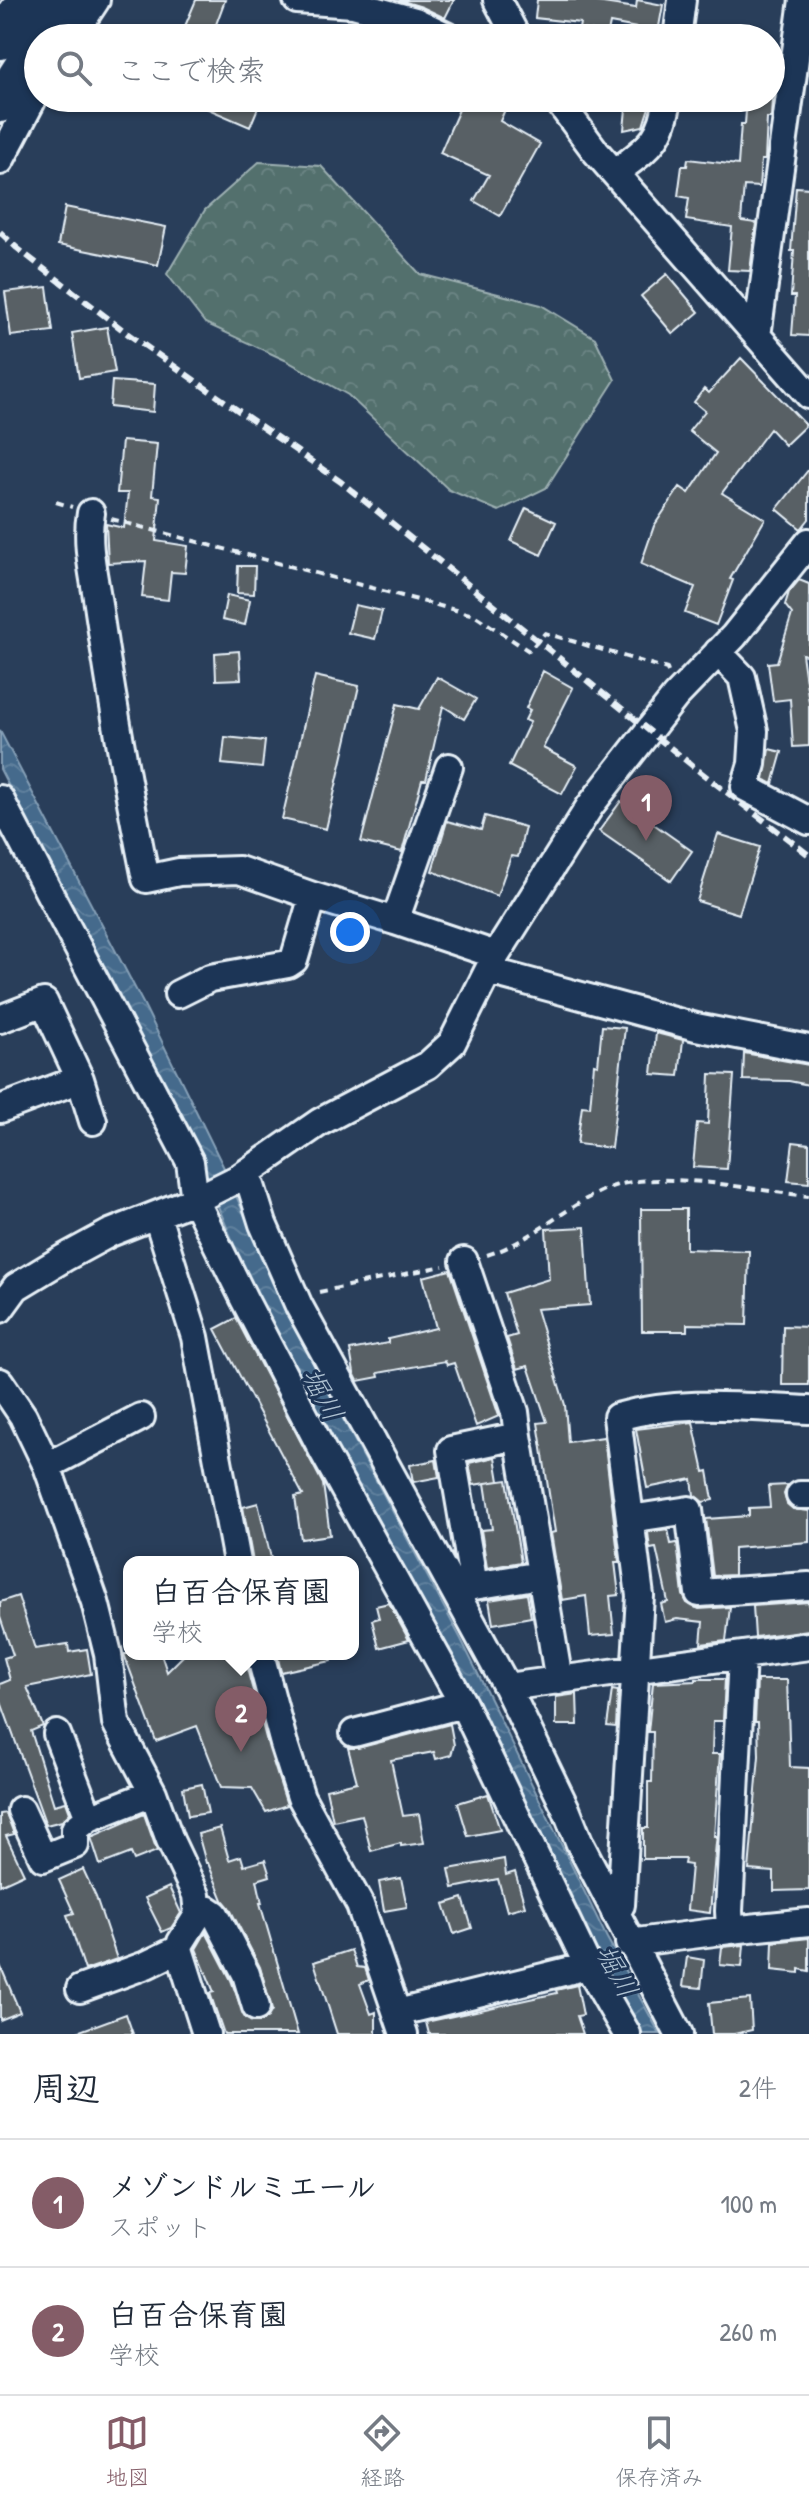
<!DOCTYPE html>
<html lang="ja">
<head>
<meta charset="utf-8">
<style>
	body { margin:0; font-family:"Patrick Hand","Klee One",sans-serif; background:#f6f6f7; color:#1f2937 }
	.you { position:absolute; left:350px; top:932px; width:28px; height:28px; margin:-20px; border:6px solid #fff; border-radius:50%; background:#1a73e8; box-shadow:0 0 0 12px #1a73e833 }
	.badge { display:grid; place-items:center; width:52px; height:52px; border-radius:50%; background:#845c67; color:#fff; font-size:26px; font-weight:700 }
	.pin { position:absolute; translate:-50% -66px; filter:drop-shadow(0 2px 4px #0008) }
	.pin::after { content:''; position:absolute; top:42px; width:28px; height:24px; background:inherit; clip-path:polygon(0 0,100% 0,50% 100%) }
	.popup { position:absolute; left:123px; top:1556px; width:236px; height:104px; box-sizing:border-box; display:grid; place-content:center; border-radius:16px; background:#fff; filter:drop-shadow(0 2px 6px #0005); font-size:26px; white-space:nowrap; color:#747a83 }
	.popup b { font-size:30px; color:#1f2937 }
	.popup::after { content:''; position:absolute; left:50%; top:100%; margin-left:-16px; border:16px solid transparent; border-top-color:#fff }
	.list { margin:0; padding:0; list-style:none }
	h2 { display:flex; justify-content:space-between; align-items:center; height:104px; margin:0; padding:0 32px; font-size:34px }
	h2 small { font-size:26px; font-weight:400; color:#747a83 }
	.list li { display:grid; grid-template-columns:52px 1fr auto; gap:24px; align-items:center; box-sizing:border-box; height:128px; padding:0 32px; border-top:2px solid #e0e1e3 }
	.list b { display:block; font-size:30px; white-space:nowrap }
	.list p { margin:0; font-size:26px; white-space:nowrap; color:#747a83 }
	.list em { font-size:26px; font-style:normal; color:#747a83 }
	.icon { flex:none; width:44px; height:44px; fill:none; stroke:currentColor; stroke-width:2; stroke-linecap:round; stroke-linejoin:round }
	.map { position:relative; flex:none; width:809px; height:2034px; overflow:hidden }
	.search { position:absolute; background:#fff; box-shadow:0 2px 6px #0004; left:24px; right:24px; top:24px; height:88px; display:flex; align-items:center; gap:20px; box-sizing:border-box; padding:0 28px; border-radius:44px; color:#747a83; font-size:30px }
	.sheet { height:360px; background:#fff }
	nav { display:flex; justify-content:space-around; align-items:center; box-sizing:border-box; height:112px; border-top:2px solid #e0e1e3; background:#fff; font-size:22px; color:#747a83 }
	nav a { display:grid; justify-items:center; gap:4px }
	nav .on { color:#845c67 }
	.map>svg:first-child { display:block }
</style>
</head>
<body>
<div class="map">
<svg width="809" height="2034" viewBox="0 0 809 2034">
	<defs>
		<pattern id="forest-crowns" width="20" height="18" patternUnits="userSpaceOnUse" patternTransform="scale(2)"><rect width="20" height="18" fill="#526f6d"/><path d="M2 6a3 3 0 1 1 6 0M12 15a3 3 0 1 1 6 0" fill="none" stroke="#6b8483"/></pattern>
		<pattern id="water-waves" width="16" height="10" patternUnits="userSpaceOnUse" patternTransform="scale(2)"><rect width="16" height="10" fill="#446a8c"/><path d="M0 5q4-4 8 0t8 0" fill="none" stroke="#5f809d"/></pattern>
	</defs>
	<rect width="100%" height="100%" fill="#293e5a"/>
	<filter id="ink" filterUnits="userSpaceOnUse"><feTurbulence type="fractalNoise" baseFrequency=".0125" numOctaves="2"/><feDisplacementMap in="SourceGraphic" scale="16" xChannelSelector="R" yChannelSelector="G"/><feConvolveMatrix kernelMatrix="1 2 1 2 8 2 1 2 1" color-interpolation-filters="sRGB"/></filter>
	<g filter="url(#ink)">
		<path fill="url(#forest-crowns)" stroke="#9db0b2" stroke-width="2" d="M 259,162 L 321,166 L 420,274 L 541,305 L 595,338 L 615,380 L 546,488 L 499,511 L 449,490 L 348,395 L 285,360 L 205,323 L 167,274 L 205,210 Z"/>
		<path fill="url(#water-waves)" stroke="#86a0b7" stroke-width="2" d="M 0,731 L 144,1005 L 224,1168 L 291,1322 L 461,1639 L 607,1938 L 660,2034 L 638,2034 L 583,1935 L 469,1692 L 260,1306 L 204,1173 L 140,1042 L 0,769 Z"/>
		<path fill="#586065" stroke="#e8f1f8" stroke-width="2" d="M 196,0 L 225,0 L 211,38 L 180,38 Z
			M 399,0 L 454,0 L 445,18 L 422,7 Z
			M 537,0 L 584,0 L 636,8 L 637,0 L 663,5 L 658,32 L 610,23 L 608,33 L 579,29 L 580,23 L 535,18 Z
			M 183,98 L 262,98 L 250,127 Z
			M 464,98 L 510,98 L 500,121 L 540,144 L 500,216 L 474,201 L 489,175 L 440,153 Z
			M 627,98 L 652,98 L 643,126 L 624,130 Z
			M 747,98 L 772,98 L 771,118 L 767,118 L 765,160 L 761,160 L 759,187 L 744,186 L 741,221 L 756,223 L 750,271 L 728,270 L 732,227 L 686,220 L 689,198 L 678,196 L 682,166 L 687,166 L 688,159 L 738,165 L 741,124 L 745,124 Z
			M 796,187 L 809,188 L 809,336 L 792,335 L 795,296 L 791,296 L 794,251 L 791,251 Z
			M 65,207 L 166,227 L 158,265 L 58,245 Z
			M 667,274 L 699,312 L 673,334 L 641,296 Z
			M 47,287 L 53,331 L 11,336 L 5,292 Z
			M 107,327 L 115,372 L 79,378 L 72,333 Z
			M 741,358 L 806,425 L 785,445 L 770,429 L 722,493 L 765,519 L 730,579 L 733,580 L 716,625 L 685,613 L 695,587 L 641,564 L 654,526 L 680,487 L 689,493 L 716,453 L 689,431 L 705,411 L 694,402 L 704,389 L 709,393 Z
			M 112,381 L 155,384 L 153,412 L 110,407 Z
			M 122,441 L 157,444 L 152,496 L 160,497 L 156,541 L 188,546 L 185,573 L 171,572 L 168,600 L 142,597 L 146,561 L 108,563 L 106,524 L 124,528 L 128,493 L 117,493 Z
			M 809,469 L 809,519 L 801,529 L 777,509 Z
			M 526,508 L 556,522 L 541,555 L 511,541 Z
			M 238,566 L 255,566 L 254,594 L 237,593 Z
			M 799,580 L 809,584 L 809,656 L 802,654 L 809,703 L 809,746 L 793,747 L 790,699 L 773,701 L 768,663 L 777,662 L 792,614 L 785,605 L 789,592 Z
			M 227,595 L 250,600 L 245,625 L 222,620 Z
			M 355,605 L 382,611 L 375,639 L 348,633 Z
			M 239,651 L 241,679 L 216,680 L 215,653 Z
			M 543,671 L 573,688 L 543,748 L 577,766 L 562,794 L 509,766 L 530,722 L 525,720 L 530,710 L 526,708 Z
			M 315,676 L 359,686 L 326,829 L 282,819 Z
			M 437,677 L 476,699 L 464,719 L 443,706 L 426,780 L 422,780 L 402,852 L 361,842 L 397,704 L 419,709 Z
			M 225,737 L 265,741 L 262,768 L 222,764 Z
			M 769,749 L 782,752 L 773,784 L 764,779 Z
			M 621,801 L 692,851 L 671,881 L 599,831 Z
			M 485,816 L 525,827 L 518,857 L 511,856 L 497,896 L 432,871 L 447,821 L 481,830 Z
			M 718,834 L 760,847 L 739,914 L 697,901 Z
			M 602,1026 L 625,1028 L 611,1148 L 577,1144 L 582,1106 L 590,1107 L 594,1064 L 598,1065 Z
			M 656,1033 L 683,1040 L 679,1076 L 652,1074 Z
			M 744,1053 L 809,1065 L 809,1085 L 789,1081 L 743,1080 Z
			M 710,1074 L 734,1075 L 727,1169 L 693,1167 L 697,1123 L 708,1124 Z
			M 793,1142 L 809,1144 L 809,1183 L 788,1181 Z
			M 641,1209 L 686,1209 L 686,1249 L 749,1251 L 747,1325 L 687,1324 L 687,1331 L 642,1331 Z
			M 585,1227 L 590,1305 L 536,1309 L 565,1405 L 568,1442 L 604,1437 L 619,1562 L 615,1562 L 619,1595 L 610,1596 L 614,1634 L 590,1636 L 586,1596 L 562,1600 L 551,1533 L 555,1532 L 538,1423 L 547,1422 L 528,1366 L 517,1369 L 507,1338 L 517,1335 L 504,1293 L 549,1279 L 546,1229 Z
			M 450,1270 L 499,1416 L 476,1426 L 454,1363 L 447,1365 L 445,1361 L 378,1373 L 379,1377 L 358,1381 L 354,1373 L 350,1350 L 388,1343 L 388,1339 L 436,1328 L 423,1277 Z
			M 236,1318 L 323,1484 L 330,1535 L 301,1539 L 295,1497 L 303,1495 L 215,1329 Z
			M 783,1326 L 809,1327 L 809,1385 L 782,1385 Z
			M 693,1422 L 704,1472 L 708,1471 L 713,1500 L 703,1502 L 694,1495 L 692,1479 L 647,1488 L 636,1429 Z
			M 495,1457 L 499,1481 L 473,1485 L 469,1463 Z
			M 436,1460 L 439,1477 L 413,1482 L 410,1465 Z
			M 507,1480 L 521,1562 L 487,1568 L 481,1530 L 492,1529 L 485,1483 Z
			M 788,1485 L 784,1494 L 787,1504 L 793,1509 L 809,1511 L 809,1542 L 734,1548 L 734,1575 L 713,1576 L 706,1519 L 749,1516 L 749,1508 L 770,1507 L 768,1486 Z
			M 258,1503 L 272,1562 L 253,1562 L 243,1507 Z
			M 668,1529 L 671,1544 L 677,1543 L 683,1595 L 687,1603 L 699,1609 L 730,1607 L 726,1641 L 701,1644 L 703,1622 L 677,1619 L 665,1622 L 661,1604 L 668,1602 L 656,1548 L 650,1549 L 648,1532 Z
			M 527,1594 L 531,1617 L 493,1624 L 489,1600 Z
			M 18,1596 L 35,1649 L 68,1644 L 69,1652 L 87,1649 L 91,1674 L 27,1687 L 43,1726 L 31,1731 L 54,1805 L 66,1802 L 70,1813 L 62,1821 L 46,1825 L 0,1699 L 0,1684 L 10,1680 L 4,1658 L 13,1655 L 0,1617 L 0,1602 Z
			M 809,1602 L 809,1630 L 755,1637 L 753,1606 Z
			M 389,1603 L 409,1640 L 379,1648 L 372,1620 L 379,1618 L 376,1606 Z
			M 124,1654 L 161,1654 L 167,1672 L 185,1654 L 243,1654 L 269,1749 L 287,1805 L 266,1812 L 252,1788 L 221,1787 L 197,1726 L 156,1741 Z
			M 277,1654 L 330,1654 L 331,1661 L 281,1672 Z
			M 696,1679 L 725,1679 L 723,1721 L 713,1721 L 712,1754 L 720,1754 L 714,1836 L 717,1836 L 716,1843 L 710,1913 L 687,1910 L 691,1865 L 684,1864 L 685,1859 L 643,1859 L 643,1828 L 648,1828 L 648,1782 L 652,1782 L 653,1732 L 648,1732 L 653,1683 L 696,1681 Z
			M 757,1680 L 787,1680 L 790,1767 L 809,1768 L 809,1890 L 774,1891 L 774,1872 L 749,1870 L 759,1756 L 758,1722 L 755,1722 Z
			M 612,1690 L 618,1691 L 616,1727 L 607,1726 Z
			M 577,1694 L 578,1725 L 556,1725 L 556,1697 Z
			M 450,1724 L 454,1745 L 451,1755 L 436,1759 L 434,1752 L 391,1760 L 403,1816 L 419,1814 L 424,1843 L 401,1846 L 401,1843 L 371,1851 L 362,1815 L 333,1821 L 326,1789 L 357,1782 L 348,1748 L 358,1748 Z
			M 202,1784 L 208,1813 L 188,1816 L 183,1788 Z
			M 488,1794 L 500,1830 L 468,1836 L 458,1803 Z
			M 6,1813 L 14,1834 L 6,1836 L 24,1874 L 0,1885 L 0,1814 Z
			M 144,1814 L 157,1851 L 134,1860 L 131,1853 L 100,1865 L 91,1837 Z
			M 220,1828 L 229,1860 L 241,1856 L 244,1866 L 265,1860 L 270,1876 L 257,1880 L 262,1903 L 260,1903 L 298,2034 L 224,2034 L 210,1993 L 214,1992 L 196,1949 L 206,1932 L 231,1980 L 245,2018 L 252,2022 L 260,2022 L 268,2017 L 272,2010 L 260,1967 L 229,1907 L 223,1900 L 208,1863 L 206,1863 L 198,1834 Z
			M 504,1859 L 506,1875 L 515,1872 L 525,1906 L 507,1911 L 498,1879 L 453,1888 L 449,1869 Z
			M 83,1869 L 96,1897 L 117,1959 L 85,1970 L 67,1915 L 74,1913 L 59,1880 Z
			M 401,1878 L 407,1907 L 384,1911 L 379,1882 Z
			M 169,1887 L 181,1913 L 171,1928 L 162,1932 L 145,1898 Z
			M 463,1898 L 472,1928 L 454,1934 L 444,1904 Z
			M 809,1938 L 809,1971 L 799,1969 L 799,1973 L 772,1970 L 773,1942 Z
			M 744,1945 L 742,1967 L 720,1965 L 722,1947 Z
			M 351,1950 L 357,1967 L 365,1968 L 369,1980 L 360,1984 L 371,2014 L 376,2012 L 376,2034 L 337,2034 L 314,1962 Z
			M 687,1957 L 704,1960 L 701,1988 L 683,1986 Z
			M 0,1965 L 20,2012 L 0,2020 Z
			M 577,1985 L 583,2015 L 577,2016 L 583,2034 L 429,2034 L 426,2022 L 557,1993 L 556,1990 Z
			M 750,1999 L 752,2030 L 734,2034 L 712,2034 L 709,2003 Z
			M 126,2014 L 133,2034 L 78,2034 L 77,2032 Z"/>
		<g fill="none" stroke-linecap="round" stroke-linejoin="round">
			<g stroke="#e8f1f8" stroke-width="32">
				<path id="minor" d="M 297,0 L 353,4 L 415,21 L 450,38
					M 497,0 L 517,38
					M 71,38 L 96,0
					M 677,38 L 682,0
					M 556,98 L 596,152 L 809,395
					M 0,161 L 38,89
					M 615,173 C 647,148 662,142 668,98
					M 757,336 L 803,0
					M 91,513 C 85,545 95,579 99,611 C 112,701 128,790 146,879 L 179,872 L 239,870 L 313,896
					M 718,652 L 742,677 L 754,731 L 752,764 L 745,787 L 809,821
					M 449,767 L 395,921 L 496,955
					M 0,799 L 190,1162 L 195,1200 L 244,1299 L 324,1453 L 463,1704
					M 489,971 L 696,1027 L 809,1049
					M 178,994 L 210,978 L 288,964 L 294,960 L 313,896 L 395,921
					M 0,1019 L 44,1002 L 80,1079 L 93,1121
					M 0,1109 L 80,1079
					M 247,1173 L 263,1224 L 299,1306 L 507,1687 L 566,1809 L 580,1844 L 679,2034
					M 157,1216 L 195,1337 L 237,1562
					M 464,1261 L 515,1412 L 518,1436 L 451,1450 L 474,1586 L 541,1575
					M 0,1309 L 16,1287 L 64,1258 L 110,1233 L 199,1198 L 239,1178 L 320,1122 L 428,1065 L 452,1043 L 496,955 L 590,806 L 675,697 L 734,636 L 809,542
					M 0,1382 L 23,1416 L 47,1466 L 95,1602 L 108,1654 L 116,1723 L 153,1793 L 170,1840 L 196,1895 L 198,1915 L 181,1942 L 179,1949 L 206,2034
					M 518,1436 L 559,1681
					M 47,1466 L 141,1417
					M 800,1495 L 809,1495
					M 630,1519 L 689,1510 L 699,1593 L 809,1586
					M 260,1654 L 284,1744 L 301,1797 L 360,1905 L 404,2034
					M 742,1656 L 729,1911 L 730,1930 L 809,1922
					M 507,1687 L 809,1646
					M 354,1733 L 463,1704 L 588,1966
					M 57,1734 L 89,1818 L 153,1793
					M 21,1810 L 43,1858 L 75,1845 L 75,1829 L 89,1818
					M 198,1907 L 209,1910 L 215,1914 L 246,1974 L 256,2007
					M 615,1913 L 621,1905 L 640,1596 L 617,1417 C 683,1399 742,1407 809,1410
					M 629,1943 L 730,1930
					M 80,1989 L 146,1965 L 179,1949
					M 397,2013 L 588,1966 L 627,2034"/>
			</g>
			<g stroke="#e8f1f8" stroke-width="44">
				<path id="highway" d="M 42,38 L 66,0
					M 0,40 L 27,0
					M 0,103 L 38,44"/>
			</g>
			<path stroke="#e8f1f8" stroke-width="4" stroke-dasharray="8 6" stroke-linecap="butt" d="M 56,502 L 72,507
				M 111,519 L 474,615 L 529,651 L 545,633 L 667,669 L 668,672
				M 487,1255 C 531,1242 564,1207 606,1189 C 657,1167 753,1191 809,1196
				M 319,1292 L 443,1266"/>
			<use href="#minor" stroke="#1d3557" stroke-width="26"/>
			<use href="#highway" stroke="#1d3557" stroke-width="38"/>
			<path stroke="#e8f1f8" stroke-width="6" stroke-dasharray="12 6" stroke-linecap="butt" d="M 0,232 L 17,248 L 128,334 L 341,482 L 699,771 L 809,855"/>
		</g>
	</g>
	<g text-anchor="middle" dominant-baseline="central" stroke-width="6" stroke-linejoin="round" paint-order="stroke">
		<g font-size="28" font-style="italic" fill="#afc2d2" stroke="#1d3557">
			<text transform="translate(323 1394) rotate(62)">堀川</text>
			<text transform="translate(617 1971) rotate(61)">堀川</text>
		</g>
	</g>
</svg>
<div class="you"></div>
<div class="pin badge" style="left:646px;top:841px">1</div>
<div class="pin badge" style="left:241px;top:1752px">2</div>
<div class="popup"><b>白百合保育園</b>学校</div>
<div class="search"><svg class="icon" aria-label="search" viewBox="0 0 24 24"><circle cx="10" cy="10" r="6"/><path d="M15 15l6 6"/></svg>ここで検索</div>
</div>
<section class="sheet">
<h2>周辺<small>2件</small></h2>
<ul class="list">
<li><span class="badge">1</span><div><b>メゾンドルミエール</b><p>スポット</p></div><em>100 m</em></li>
<li><span class="badge">2</span><div><b>白百合保育園</b><p>学校</p></div><em>260 m</em></li>
</ul>
</section>
<nav>
<a class="on"><svg class="icon" aria-label="map" viewBox="0 0 24 24"><path d="M3 6l6-2 6 2 6-2v14l-6 2-6-2-6 2zM9 4v14M15 6v14"/></svg>地図</a>
<a><svg class="icon" aria-label="directions" viewBox="0 0 24 24"><path d="M12 3l9 9-9 9-9-9zM9 14v-3h6M13 9l2 2-2 2"/></svg>経路</a>
<a><svg class="icon" aria-label="saved" viewBox="0 0 24 24"><path d="M7 4h10v16l-5-4-5 4z"/></svg>保存済み</a>
</nav>
</body>
</html>
